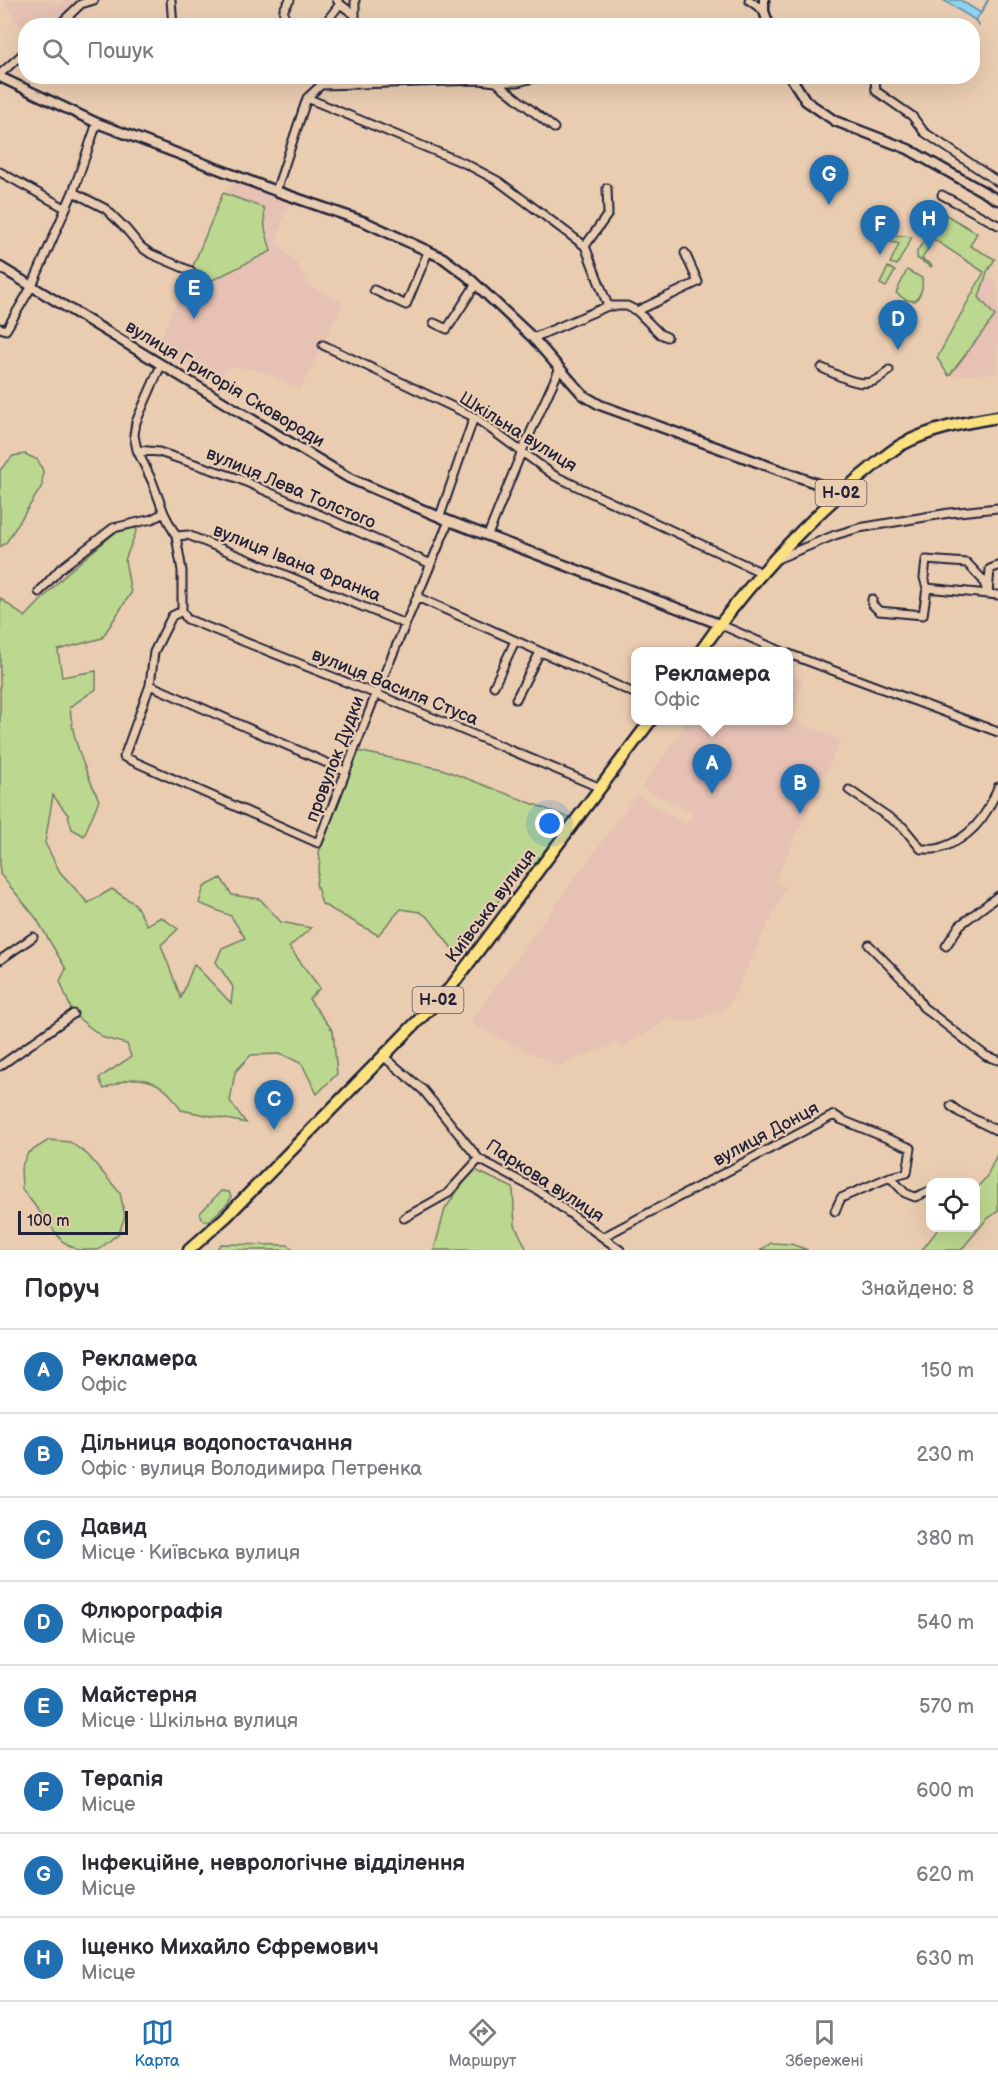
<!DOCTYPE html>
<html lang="uk">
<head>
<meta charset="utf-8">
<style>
	body { margin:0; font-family:"Balsamiq Sans",sans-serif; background:#f7f7f7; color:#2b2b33 }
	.controls { position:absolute; right:18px; bottom:18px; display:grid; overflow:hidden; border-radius:12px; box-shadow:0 6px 24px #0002 }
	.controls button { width:54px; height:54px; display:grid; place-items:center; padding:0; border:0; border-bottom:2px solid #e1e1e2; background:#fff; color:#2b2b33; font:30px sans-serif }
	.scale { position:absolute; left:18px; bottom:15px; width:110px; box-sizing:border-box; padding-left:6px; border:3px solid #22223b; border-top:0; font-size:16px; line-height:21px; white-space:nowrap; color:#22223b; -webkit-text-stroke:4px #eacdb1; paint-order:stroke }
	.you { position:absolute; left:550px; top:824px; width:21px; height:21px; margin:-15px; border:4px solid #fff; border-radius:50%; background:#1a73e8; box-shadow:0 0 0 9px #1a73e833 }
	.badge { display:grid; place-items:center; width:39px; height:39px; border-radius:50%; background:#1f6fb2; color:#fff; font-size:20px; font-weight:700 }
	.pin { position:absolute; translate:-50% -50px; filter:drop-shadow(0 2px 3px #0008) }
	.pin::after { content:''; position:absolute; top:32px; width:21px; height:18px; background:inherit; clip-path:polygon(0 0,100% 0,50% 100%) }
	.popup { position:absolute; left:631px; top:647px; width:162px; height:78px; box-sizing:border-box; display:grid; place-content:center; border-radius:12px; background:#fff; filter:drop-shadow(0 2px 4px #0005); font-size:20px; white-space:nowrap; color:#7c7c81 }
	.popup b { font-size:22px; color:#2b2b33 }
	.popup::after { content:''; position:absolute; left:50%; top:100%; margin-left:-12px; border:12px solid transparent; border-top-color:#fff }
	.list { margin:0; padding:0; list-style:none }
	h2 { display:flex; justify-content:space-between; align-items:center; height:78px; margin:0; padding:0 24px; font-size:26px }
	h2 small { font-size:20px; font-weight:400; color:#7c7c81 }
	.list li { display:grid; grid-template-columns:39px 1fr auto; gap:18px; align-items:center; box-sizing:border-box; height:84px; padding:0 24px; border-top:2px solid #e1e1e2 }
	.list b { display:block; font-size:22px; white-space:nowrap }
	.list p { margin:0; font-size:20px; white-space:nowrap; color:#7c7c81 }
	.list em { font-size:20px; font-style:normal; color:#7c7c81 }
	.icon { flex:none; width:33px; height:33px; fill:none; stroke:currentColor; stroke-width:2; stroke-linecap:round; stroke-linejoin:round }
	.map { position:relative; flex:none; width:998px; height:1250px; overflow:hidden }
	.search { position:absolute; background:#fff; box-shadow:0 6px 24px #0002; left:18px; right:18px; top:18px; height:66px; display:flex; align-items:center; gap:15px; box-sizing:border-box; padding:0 21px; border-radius:24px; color:#7c7c81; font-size:22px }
	.sheet { height:750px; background:#fff }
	nav { display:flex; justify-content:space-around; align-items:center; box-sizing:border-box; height:84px; border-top:2px solid #e1e1e2; background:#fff; font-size:16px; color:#7c7c81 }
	nav a { display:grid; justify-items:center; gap:3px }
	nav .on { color:#1f6fb2 }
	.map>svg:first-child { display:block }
</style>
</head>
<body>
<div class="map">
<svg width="998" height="1250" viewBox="0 0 998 1250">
	<rect width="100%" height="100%" fill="#eacdb1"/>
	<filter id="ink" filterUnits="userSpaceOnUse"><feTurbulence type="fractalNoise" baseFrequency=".0167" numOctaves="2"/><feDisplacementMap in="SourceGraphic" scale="12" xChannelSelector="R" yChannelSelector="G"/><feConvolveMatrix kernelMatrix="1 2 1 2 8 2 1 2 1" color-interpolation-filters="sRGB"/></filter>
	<g filter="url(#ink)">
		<path fill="#e6c1b4" d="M 3,0 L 54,0 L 58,5 L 65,0 L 111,0 L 91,4 L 64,25 L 26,26 L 25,34 Z
			M 235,181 L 288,202 L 276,243 L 296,262 L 310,287 L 343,302 L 323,345 L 300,389 L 259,370 L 229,366 L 216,383 L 156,349 L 223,193 Z
			M 984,274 L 998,283 L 998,373 L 949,376 L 937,358 Z
			M 789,675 L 804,680 L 789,718 L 841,740 L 775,881 L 786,887 L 729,1005 L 719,1012 L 687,1022 L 670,1019 L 622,1047 L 616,1043 L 559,1066 L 494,1036 L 470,1022 L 636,795 L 686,825 L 693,812 L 641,788 L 686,723 L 689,720 L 789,720 Z"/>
		<path fill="#bcd78f" stroke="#6f7c65" stroke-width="1.5" d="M 223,193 L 264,208 L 265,229 L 271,251 L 209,282 L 191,271 Z
			M 936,209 L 977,233 L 970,246 L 995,259 L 987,272 L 979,297 L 995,316 L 949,376 L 937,358 L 984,272 L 927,235 Z
			M 884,234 L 912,237 L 897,265 L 890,263 L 899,244 L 878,238 Z
			M 924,241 L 931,243 L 922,259 L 932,265 L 931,267 L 917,258 L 917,251 Z
			M 888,267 L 895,271 L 886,287 L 880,284 Z
			M 907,270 L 922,278 C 923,287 922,294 915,301 L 906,300 L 896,293 Z
			M 25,454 L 38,460 L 43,471 L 42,486 L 6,543 L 0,547 L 0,470 L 13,456 Z
			M 138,527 L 125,560 L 131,593 L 102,638 L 58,650 L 62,677 L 96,671 L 96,689 L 70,707 C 72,740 85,770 99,800 L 84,836 L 72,829 L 68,815 L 53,795 L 45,843 L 60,872 L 88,903 L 112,889 L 135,904 L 147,925 L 161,917 L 178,929 L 161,945 L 181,998 L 194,964 L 231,1003 L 233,987 L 216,962 L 222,948 L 245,938 L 231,916 L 199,903 L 204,887 L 221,878 L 232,895 L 260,899 L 281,922 L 311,928 L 289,947 L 320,988 L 309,999 L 333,1031 L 337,1074 L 317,1094 L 302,1064 L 282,1054 L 251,1055 L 235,1072 L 230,1101 L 246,1123 L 181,1110 C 171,1092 157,1079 136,1079 C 126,1078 113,1085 104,1089 L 99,1078 L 131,1057 L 127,1044 L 104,1038 L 78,1018 L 71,1009 L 60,981 L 66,969 L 36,918 L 0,874 L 0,598 L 25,617 L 67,573 L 115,533 Z
			M 358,751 L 442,769 L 570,818 L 527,876 L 522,872 L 506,891 L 502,887 L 498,891 L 502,896 L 457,955 L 429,918 L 420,912 L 401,909 L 378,935 L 322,904 L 316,884 L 320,861 L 319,852 Z
			M 49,1140 L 70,1142 L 88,1155 L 120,1193 L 125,1216 L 119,1233 L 98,1250 L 77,1250 L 62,1241 L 22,1189 L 21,1168 L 28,1153 Z
			M 998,1152 L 998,1211 L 986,1220 L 961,1250 L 922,1250 L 939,1228 L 976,1228 L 976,1189 L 987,1176 Z
			M 473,1169 L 513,1188 L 515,1225 L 527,1250 L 434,1250 L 445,1209 Z
			M 221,1191 L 229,1192 L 231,1197 L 228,1203 L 209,1221 L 204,1221 L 201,1217 L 200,1213 Z
			M 771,1243 L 791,1244 L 808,1250 L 761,1250 Z
			M 221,1244 L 288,1245 L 294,1250 L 216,1250 Z"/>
		<path fill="#8fd4f1" stroke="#638da8" stroke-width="1.5" d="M 943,0 L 960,0 L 981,13 L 975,20 Z"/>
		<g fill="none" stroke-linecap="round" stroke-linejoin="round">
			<path stroke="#638da8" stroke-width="2" d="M 981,13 L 988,0
				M 975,20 L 979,25"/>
			<g stroke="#22223b" stroke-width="11">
				<path id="minor" d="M 171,0 L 173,26
					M 355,0 L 355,26
					M 749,0 L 764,11
					M 340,4 L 355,15
					M 58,26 L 81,4 L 94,0
					M 283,26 L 284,9 L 290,0
					M 323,26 L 340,4 L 337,0
					M 0,74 L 26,51
					M 319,76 L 321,79 L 347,80
					M 875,79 L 876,91 L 912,116 L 924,132 L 998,182
					M 496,82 L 518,82 L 541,76
					M 359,84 L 479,80 L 496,82 L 554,128
					M 307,98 L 466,164 L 498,181 L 585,246
					M 307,98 L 321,85 L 359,84 L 359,76
					M 0,172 L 65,208
					M 276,191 L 307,98
					M 73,192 L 106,209 L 126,229 L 141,247 L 151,254 L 191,271
					M 942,195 L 998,225
					M 585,246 L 608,214 L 607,188
					M 585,246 L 608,306
					M 374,290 L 406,305 L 428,252
					M 637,311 L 698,282 L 685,253
					M 434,323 L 447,329 L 476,284
					M 0,328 L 6,330 L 32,286 L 73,192 L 97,123
					M 533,338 L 608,306 L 627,306 L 637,311 L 660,334 L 667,337
					M 323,345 L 474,417 L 555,476 L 756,570 L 762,575
					M 161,365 L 136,422 L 134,435 L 137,450 L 152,481 L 164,513 L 176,536 L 182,571 L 182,611 L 172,616 L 154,652 L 150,685 L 124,757 L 318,843 L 376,694 L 449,521
					M 822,368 C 846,379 868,394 889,370
					M 137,450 L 159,452 L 237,478 L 431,564
					M 440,516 L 474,417
					M 488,535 L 522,451 L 560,368
					M 176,536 L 188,535 L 405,624
					M 777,559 L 835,535 L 859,528 L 949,513 L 998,508
					M 927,588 L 998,595
					M 39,592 L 60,569 L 113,528 L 152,519 L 164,513
					M 417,597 L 636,694
					M 872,599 L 872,604 L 879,611 L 923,615 L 927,588 L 924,578 L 926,560 L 967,563 L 983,580 L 988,594 L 990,569 L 998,566
					M 182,611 L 187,619 L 376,694 L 601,788
					M 719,624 L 783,652
					M 789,654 L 998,732
					M 150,685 L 345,771
					M 494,686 L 515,641
					M 516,699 L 540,652
					M 849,790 L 903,827 L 921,849 C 927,849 935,850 940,848 C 970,839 988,815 998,787
					M 869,945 L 911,988 L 923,1007 L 986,1056 L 998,1060
					M 946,946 L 960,925 L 998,896
					M 0,960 L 33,937
					M 383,1056 L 423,1090 L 479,1159 L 539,1191 L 620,1250
					M 0,1066 L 73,1014
					M 951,1106 L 959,1112 L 998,1131
					M 890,1177 L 905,1193 L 915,1197 L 930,1191
					M 404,1218 L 447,1194 L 479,1159
					M 603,1237 L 834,1115 L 842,1120 L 911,1148 L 907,1173 L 890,1177 L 841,1198 L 835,1211"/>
			</g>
			<g stroke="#22223b" stroke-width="13">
				<path id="tertiary" d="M 764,0 L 764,11 L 769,26
					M 790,76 L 806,101 L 835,121 L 908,149 L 998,200
					M 0,77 L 97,123 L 276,191 L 365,222 L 443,258 L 467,276 L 533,338 L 583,395 L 600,405 L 829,488 L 835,498
					M 0,267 L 349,478 L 449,521 L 719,624"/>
			</g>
			<g stroke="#22223b" stroke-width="15">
				<path id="primary" d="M 700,652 C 743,590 803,524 861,476 C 874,466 887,453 901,445 C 930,429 966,422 998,417
					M 189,1250 L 227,1216 L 451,987 L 651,720"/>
			</g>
			<use href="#minor" stroke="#eacdb1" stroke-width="7"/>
			<use href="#tertiary" stroke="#eacdb1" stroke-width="8"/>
			<use href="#primary" stroke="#fbe180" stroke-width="10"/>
		</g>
	</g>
	<g text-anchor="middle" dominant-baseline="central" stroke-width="4.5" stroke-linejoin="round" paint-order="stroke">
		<g fill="#eacdb1" stroke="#5e555e" stroke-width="1.5">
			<rect x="815.5" y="480" width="51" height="26" rx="4.5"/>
			<rect x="412.5" y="987" width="51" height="26" rx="4.5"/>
		</g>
		<g font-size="16" font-weight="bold" fill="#22223b">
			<text x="841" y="493">Н-02</text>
			<text x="438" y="1000">Н-02</text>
		</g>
		<g font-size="18" fill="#22223b" stroke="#eacdb1">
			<text transform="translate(225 384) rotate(31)">вулиця Григорія Сковороди</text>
			<text transform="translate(518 432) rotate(32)">Шкільна вулиця</text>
			<text transform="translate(291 488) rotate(23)">вулиця Лева Толстого</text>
			<text transform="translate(297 563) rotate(22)">вулиця Івана Франка</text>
			<text transform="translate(395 687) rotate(22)">вулиця Василя Стуса</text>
			<text transform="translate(335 759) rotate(-69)">провулок Дудки</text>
			<text transform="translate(491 906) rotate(-53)">Київська вулиця</text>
			<text transform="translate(766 1134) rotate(-28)">вулиця Донця</text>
			<text transform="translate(545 1181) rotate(33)">Паркова вулиця</text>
		</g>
	</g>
</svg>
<div class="controls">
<button><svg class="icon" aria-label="locate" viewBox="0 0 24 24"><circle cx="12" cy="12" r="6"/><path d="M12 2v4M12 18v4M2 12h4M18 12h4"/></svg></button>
</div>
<div class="scale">100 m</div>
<div class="you"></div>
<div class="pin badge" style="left:712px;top:794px">A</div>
<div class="popup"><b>Рекламера</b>Офіс</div>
<div class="pin badge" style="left:800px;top:814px">B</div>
<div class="pin badge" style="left:274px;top:1130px">C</div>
<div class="pin badge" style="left:898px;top:350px">D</div>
<div class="pin badge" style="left:194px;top:319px">E</div>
<div class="pin badge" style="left:880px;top:255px">F</div>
<div class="pin badge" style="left:829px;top:205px">G</div>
<div class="pin badge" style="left:929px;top:250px">H</div>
<div class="search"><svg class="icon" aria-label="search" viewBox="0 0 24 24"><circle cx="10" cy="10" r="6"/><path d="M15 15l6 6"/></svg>Пошук</div>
</div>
<section class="sheet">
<h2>Поруч<small>Знайдено: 8</small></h2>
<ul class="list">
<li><span class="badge">A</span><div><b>Рекламера</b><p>Офіс</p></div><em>150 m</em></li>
<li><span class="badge">B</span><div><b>Дільниця водопостачання</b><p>Офіс · вулиця Володимира Петренка</p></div><em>230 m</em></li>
<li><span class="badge">C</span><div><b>Давид</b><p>Місце · Київська вулиця</p></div><em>380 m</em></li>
<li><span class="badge">D</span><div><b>Флюрографія</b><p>Місце</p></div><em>540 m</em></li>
<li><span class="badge">E</span><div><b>Майстерня</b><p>Місце · Шкільна вулиця</p></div><em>570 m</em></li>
<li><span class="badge">F</span><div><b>Терапія</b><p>Місце</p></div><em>600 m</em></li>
<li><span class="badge">G</span><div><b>Інфекційне, неврологічне відділення</b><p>Місце</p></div><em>620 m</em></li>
<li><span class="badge">H</span><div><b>Іщенко Михайло Єфремович</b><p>Місце</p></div><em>630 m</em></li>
</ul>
</section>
<nav>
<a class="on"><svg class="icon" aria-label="map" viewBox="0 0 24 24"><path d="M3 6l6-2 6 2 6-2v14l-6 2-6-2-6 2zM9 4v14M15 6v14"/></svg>Карта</a>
<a><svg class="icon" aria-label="directions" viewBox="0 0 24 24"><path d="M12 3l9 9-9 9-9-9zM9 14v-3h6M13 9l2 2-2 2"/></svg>Маршрут</a>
<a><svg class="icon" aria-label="saved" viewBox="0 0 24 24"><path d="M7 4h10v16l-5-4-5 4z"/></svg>Збережені</a>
</nav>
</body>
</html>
